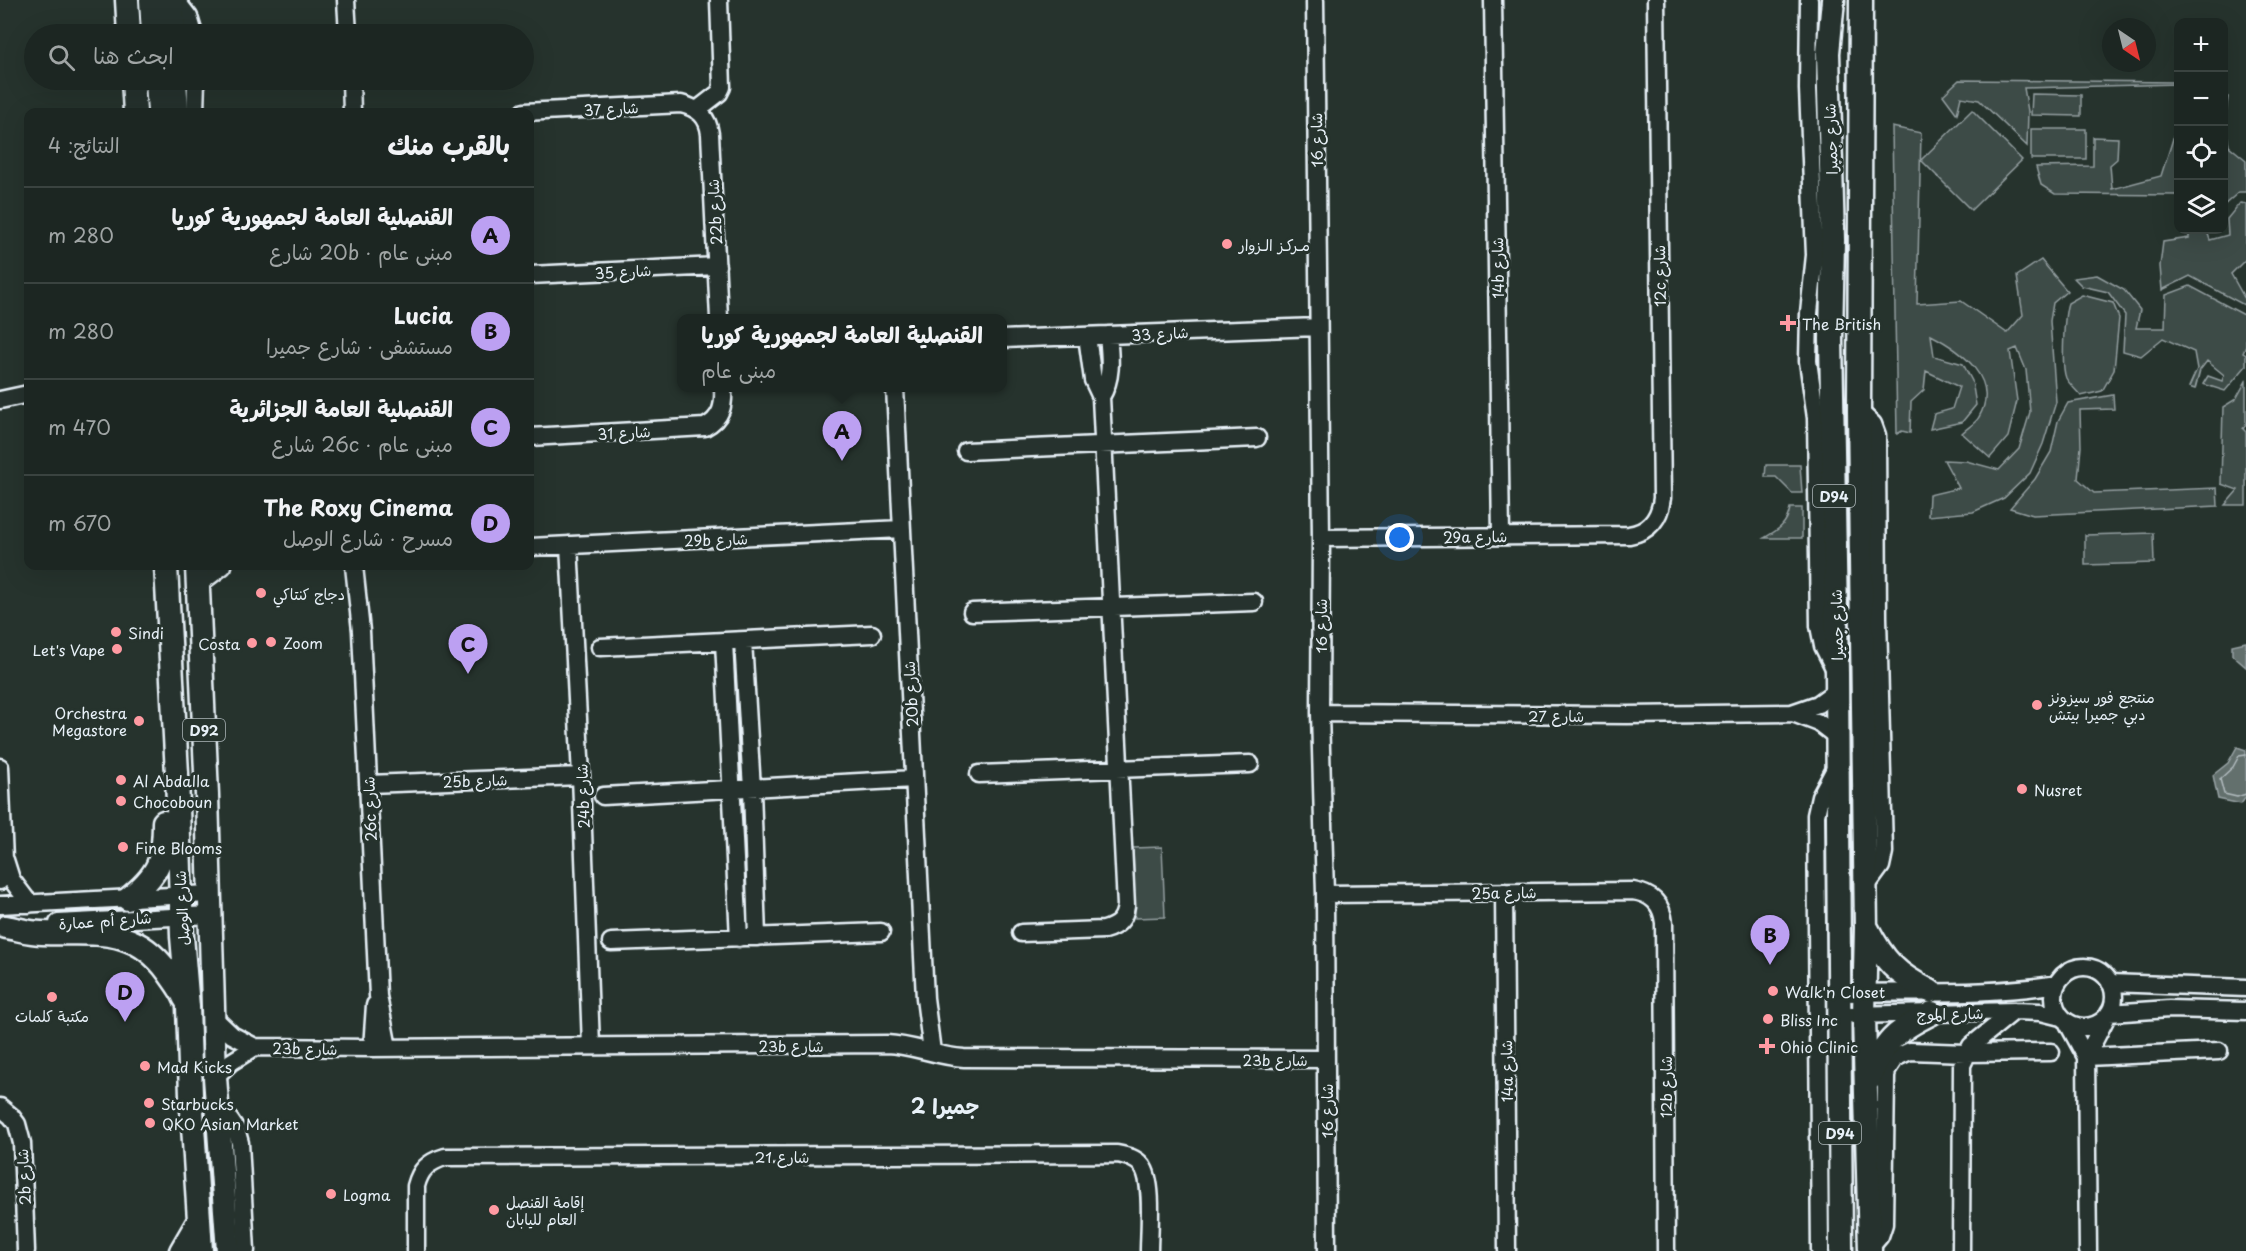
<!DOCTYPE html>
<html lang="ar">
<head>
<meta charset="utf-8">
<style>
	body { margin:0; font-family:"Playpen Sans","Playpen Sans Arabic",sans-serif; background:#29322f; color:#f1f3f6; direction:rtl }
	.controls { position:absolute; right:18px; top:18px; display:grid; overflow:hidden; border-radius:12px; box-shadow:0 6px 24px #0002 }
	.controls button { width:54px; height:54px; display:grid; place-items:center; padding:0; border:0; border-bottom:2px solid #3a4340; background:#1c2622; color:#f1f3f6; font:30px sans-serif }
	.compass { position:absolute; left:2102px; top:18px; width:54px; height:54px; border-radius:50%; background:#1c2622; box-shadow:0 6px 24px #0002; rotate:145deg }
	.you { position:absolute; left:1400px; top:538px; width:21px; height:21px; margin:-15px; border:4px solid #fff; border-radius:50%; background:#1a73e8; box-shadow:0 0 0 9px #1a73e833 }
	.badge { display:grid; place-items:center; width:39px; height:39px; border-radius:50%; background:#bca0f2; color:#111; font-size:20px; font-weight:700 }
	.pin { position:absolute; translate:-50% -50px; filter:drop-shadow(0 2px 3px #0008) }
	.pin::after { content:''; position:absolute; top:32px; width:21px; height:18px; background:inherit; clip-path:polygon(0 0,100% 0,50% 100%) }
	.popup { position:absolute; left:677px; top:314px; width:330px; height:78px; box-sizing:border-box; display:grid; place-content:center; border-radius:12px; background:#1c2622; filter:drop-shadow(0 2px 4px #0005); font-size:20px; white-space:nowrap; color:#a0a5a5 }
	.popup b { font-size:22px; color:#f1f3f6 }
	.popup::after { content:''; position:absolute; left:50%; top:100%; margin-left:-12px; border:12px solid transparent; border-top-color:#1c2622 }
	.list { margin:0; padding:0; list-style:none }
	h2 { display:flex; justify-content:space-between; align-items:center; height:78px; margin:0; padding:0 24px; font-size:26px }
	h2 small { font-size:20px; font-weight:400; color:#a0a5a5 }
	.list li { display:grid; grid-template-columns:39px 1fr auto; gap:18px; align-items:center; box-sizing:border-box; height:96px; padding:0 24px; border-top:2px solid #3a4340 }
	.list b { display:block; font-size:22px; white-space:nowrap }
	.list p { margin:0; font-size:20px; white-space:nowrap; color:#a0a5a5 }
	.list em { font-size:20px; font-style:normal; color:#a0a5a5 }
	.icon { flex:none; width:33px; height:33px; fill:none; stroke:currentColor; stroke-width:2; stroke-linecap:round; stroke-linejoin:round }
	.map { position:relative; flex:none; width:2246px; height:1251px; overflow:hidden; direction:ltr }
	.search { position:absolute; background:#1c2622; box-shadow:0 6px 24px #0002; left:24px; top:24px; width:510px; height:66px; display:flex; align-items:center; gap:15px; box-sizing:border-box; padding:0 21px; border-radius:33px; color:#a0a5a5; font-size:22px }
	.panel { position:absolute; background:#1c2622; box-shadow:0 6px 24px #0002; left:24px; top:108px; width:510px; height:462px; border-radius:12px; direction:rtl }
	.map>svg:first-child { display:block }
</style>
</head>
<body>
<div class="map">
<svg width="2246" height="1251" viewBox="0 0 2246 1251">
	<rect width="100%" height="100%" fill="#26332d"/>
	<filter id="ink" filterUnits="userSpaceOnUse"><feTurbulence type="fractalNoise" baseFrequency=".0167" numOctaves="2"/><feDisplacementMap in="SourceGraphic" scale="12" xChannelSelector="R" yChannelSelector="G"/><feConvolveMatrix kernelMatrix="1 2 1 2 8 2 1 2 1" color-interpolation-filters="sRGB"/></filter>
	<g filter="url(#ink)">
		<path fill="#3e4b47" stroke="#939ea0" stroke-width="1.5" d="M 1959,80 L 2178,82 L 2178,84 L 2024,88 L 2028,111 L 2027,146 L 1979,100 L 1961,97 L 1957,114 L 1943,95 Z
			M 2032,94 L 2081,95 L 2081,116 L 2031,115 Z
			M 2224,97 L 2228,97 L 2225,122 L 2229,146 L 2246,160 L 2246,192 L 2239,192 L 2224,205 Z
			M 1972,110 L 2022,160 L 1971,210 L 1921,160 Z
			M 2177,112 L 2178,112 L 2178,195 L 2055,194 L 2041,185 L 2036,167 L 2093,166 L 2093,137 L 2118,138 L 2117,159 L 2110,165 L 2112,189 L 2161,176 C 2167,155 2177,134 2177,112 Z
			M 1892,127 L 1921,133 L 1917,304 L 1961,301 L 2007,333 L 2023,315 L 2017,276 L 2041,260 L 2067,291 L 2053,303 L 2050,321 L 2056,402 L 2043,444 L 2030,473 L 2004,498 L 1973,512 L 1928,516 L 1929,495 L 1959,488 L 1944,460 L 1966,461 L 1999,470 L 2019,449 L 2030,412 L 2026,370 L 2017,348 L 2010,351 L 2017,401 L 2008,437 L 1990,458 L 1962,433 C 1967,428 1976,423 1979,417 C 2001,379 1960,350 1931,335 L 1934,356 L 1963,364 L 1972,381 L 1976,405 L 1962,422 L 1930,429 L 1934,414 L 1952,409 L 1959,387 L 1926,371 L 1924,390 L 1911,402 L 1910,433 L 1902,431 L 1897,434 Z
			M 2031,129 L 2086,129 L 2086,159 L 2031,159 Z
			M 2240,203 L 2246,204 L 2246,259 L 2231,274 L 2246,301 L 2246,306 L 2190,276 L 2162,290 L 2160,266 L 2163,242 L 2189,238 L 2189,230 L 2214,230 L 2207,231 L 2210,240 L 2228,235 L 2227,219 Z
			M 2097,275 L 2124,290 L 2140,310 L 2136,328 L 2165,328 L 2166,295 L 2190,286 L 2246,316 L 2246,346 L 2243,353 L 2246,355 L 2246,366 L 2225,391 L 2203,384 L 2208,376 L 2222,381 L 2224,375 L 2207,361 L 2200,370 L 2195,389 L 2189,387 L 2197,369 L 2194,352 L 2163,338 L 2141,356 L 2123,351 L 2125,315 L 2108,292 L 2082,286 L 2074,278 Z
			M 2082,295 L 2113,303 L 2119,318 L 2114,370 L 2102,391 L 2081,396 C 2077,391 2069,384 2066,378 C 2061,366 2064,315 2068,303 Z
			M 2246,381 L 2246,424 L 2243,429 L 2246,432 L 2246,505 L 2225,505 L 2238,490 L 2221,484 L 2223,407 L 2236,399 Z
			M 2113,395 L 2114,409 L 2080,410 L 2081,447 L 2078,479 L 2094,493 L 2217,488 L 2218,506 L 2033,515 L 2010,508 L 2035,479 L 2051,452 L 2058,421 L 2068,403 Z
			M 1766,465 L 1800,465 L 1802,493 L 1792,493 L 1776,477 L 1765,477 Z
			M 1790,508 L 1802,508 L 1802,538 L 1764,538 C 1778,530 1787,525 1790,508 Z
			M 2153,533 L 2154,563 L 2085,565 L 2085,535 Z
			M 1162,847 L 1165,917 L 1135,918 L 1133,848 Z"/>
		<path fill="#636f6d" stroke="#98a3a5" stroke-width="1.5" d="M 2246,642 L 2246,667 L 2232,655 L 2232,645 Z
			M 2237,747 L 2246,750 L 2246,797 L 2241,804 L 2218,799 L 2213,775 L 2228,763 Z"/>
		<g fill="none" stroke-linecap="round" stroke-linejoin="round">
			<path stroke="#b3bdc0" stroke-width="1.5" d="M 2246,755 L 2239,756 L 2233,767 L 2220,779 L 2224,794 L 2237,797 L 2246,794"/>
			<g stroke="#e8f1f8" stroke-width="21">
				<path id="minor" d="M 176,0 L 189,17 L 194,34
					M 346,0 L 348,34
					M 1315,0 L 1321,538 L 1320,713 L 1325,894 L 1327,1251
					M 1493,0 L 1501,535
					M 1809,0 L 1808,89 L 1815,255 L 1809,313 L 1808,361 L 1816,418 L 1819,626 L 1823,646 L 1835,670
					M 351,80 L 352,112
					M 697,110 L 719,93 L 722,87 L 719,0
					M 195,112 L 196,80
					M 524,112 L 681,104 C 698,108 708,116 710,134 L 719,318
					M 530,275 L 717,266
					M 1002,339 L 1318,327
					M 895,388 L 925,998 L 932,1052
					M 1101,397 C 1113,377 1110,357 1108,335
					M 0,400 L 28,394
					M 1859,411 L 1873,424 L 1877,435 L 1878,617 L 1884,852 L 1881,866 L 1865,888
					M 530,437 L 705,427 C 722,418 724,405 723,388
					M 966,451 L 1257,438
					M 1321,538 L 1629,535 C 1650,532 1660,517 1662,498 L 1656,0
					M 569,545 L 581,776 L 591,1046
					M 530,547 L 902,529
					M 354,566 L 361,631 L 378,996 L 388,1048
					M 198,585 L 223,566
					M 972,612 L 1254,602
					M 743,641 L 752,789 L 757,937
					M 724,642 L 739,938
					M 600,647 L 872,634
					M 1320,713 L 1627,715 L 1792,713 L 1818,704 L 1837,690
					M 1793,713 L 1819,723 L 1837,737
					M 0,767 L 4,860 L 0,881
					M 979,774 L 1250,764
					M 368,784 L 581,776
					M 603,796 L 914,779
					M 5,860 L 11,879 L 30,904
					M 1504,892 L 1507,1251
					M 1325,894 L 1633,891 C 1652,894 1662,904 1664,923 L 1666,1251
					M 0,905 L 209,894
					M 58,923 L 210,915
					M 1021,933 L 1104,930 C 1118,926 1124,920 1126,906 L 1101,397 L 1093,380 L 1087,336
					M 611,942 L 881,932
					M2054 997a30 30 0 1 1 60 0a30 30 0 1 1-60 0Z
					M 2110,983 L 2246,988
					M 1839,993 C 1909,991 1988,996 2057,984
					M 2109,1013 L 2169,1009 L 2246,1011
					M 1854,1015 L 2014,1011 L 2041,1012 L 2061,1017
					M 214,1018 L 232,1035 L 255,1047 L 372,1048 L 887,1044 C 914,1045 938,1057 964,1058 L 1326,1059
					M 2067,1022 L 2086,1057 L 2088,1251
					M 372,1048 L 375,1005
					M 2086,1057 L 2219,1051
					M 2086,1057 L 2106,1018
					M 215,1077 L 231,1062 L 255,1047
					M 218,1103 L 236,1129 L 240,1143 L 246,1251
					M 0,1107 L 11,1116 L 17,1124 L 22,1143 L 26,1251
					M 1870,1248 L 1880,1236 L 1884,1224 L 1886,1077 L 1887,1070 L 1895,1058 L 1910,1051 L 1966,1053 L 2051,1052
					M 416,1251 L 416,1186 C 420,1170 428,1162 445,1157 L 1117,1154 C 1127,1156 1136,1158 1142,1166 C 1154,1181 1149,1231 1149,1251
					M 1820,1251 L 1816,815 L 1820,797 L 1836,767
					M 1961,1251 L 1962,1065 L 1971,1046 L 2014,1011"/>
			</g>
			<g stroke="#e8f1f8" stroke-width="27">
				<path id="major" d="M 127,0 L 129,34
					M 151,0 L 153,34
					M 172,0 L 174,34
					M 1833,0 L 1828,53 L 1833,240 L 1831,339 L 1837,673 L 1841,1251
					M 1861,0 L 1859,411 L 1866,928 L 1864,1015 L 1870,1251
					M 133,80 L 135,112
					M 157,80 L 159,112
					M 175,80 L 177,112
					M 166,566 L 177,774 L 182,936 L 188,1007 L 191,1095 L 201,1251
					M 197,566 L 207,795 L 215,1077 L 228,1251
					M 128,899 C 159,874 164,861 164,822
					M 6,927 C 18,929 30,933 42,933 C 93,935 133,924 168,972 C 174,981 181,989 185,999
					M 1867,928 C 1884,961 1896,974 1930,991
					M 1869,1080 C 1883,1042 1895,1031 1932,1013
					M 181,1251 L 199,1220"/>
			</g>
			<use href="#minor" stroke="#26332d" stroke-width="16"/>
			<use href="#major" stroke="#26332d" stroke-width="22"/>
		</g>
	</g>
	<g fill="#ff9aa2" stroke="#26332d" stroke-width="2">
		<circle cx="1227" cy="244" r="6"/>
		<path d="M1785 314h6v6h6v6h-6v6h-6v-6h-6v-6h6z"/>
		<circle cx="261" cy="593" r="6"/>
		<circle cx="116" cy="632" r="6"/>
		<circle cx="271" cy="642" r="6"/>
		<circle cx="252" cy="643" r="6"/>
		<circle cx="117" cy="649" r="6"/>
		<circle cx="2037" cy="705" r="6"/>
		<circle cx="139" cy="721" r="6"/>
		<circle cx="121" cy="780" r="6"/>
		<circle cx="2022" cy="789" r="6"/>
		<circle cx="121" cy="801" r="6"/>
		<circle cx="123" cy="847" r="6"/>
		<circle cx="1773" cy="991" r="6"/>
		<circle cx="52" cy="997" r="6"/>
		<circle cx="1768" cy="1019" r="6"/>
		<path d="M1764 1037h6v6h6v6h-6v6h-6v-6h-6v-6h6z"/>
		<circle cx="145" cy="1066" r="6"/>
		<circle cx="149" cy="1103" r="6"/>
		<circle cx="150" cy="1123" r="6"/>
		<circle cx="331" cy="1194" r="6"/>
		<circle cx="494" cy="1210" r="6"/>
	</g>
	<g text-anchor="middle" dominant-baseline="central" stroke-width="6" stroke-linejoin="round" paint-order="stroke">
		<g fill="#26332d" stroke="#aeb8bb" stroke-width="1.5">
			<rect x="1813" y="485" width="42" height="22" rx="4.5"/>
			<rect x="183" y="719" width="42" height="22" rx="4.5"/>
			<rect x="1819" y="1122" width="42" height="22" rx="4.5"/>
		</g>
		<g font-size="14" font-weight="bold" fill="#e8f1f8">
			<text x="1834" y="496">D94</text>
			<text x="204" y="730">D92</text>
			<text x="1840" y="1133">D94</text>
		</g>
		<g font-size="15" fill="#e8f1f8" stroke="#26332d">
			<text transform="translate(611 108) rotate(-3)">شارع 37</text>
			<text transform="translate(1830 139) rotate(-92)">شارع جميرا</text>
			<text transform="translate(1316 140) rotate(-91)">شارع 16</text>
			<text transform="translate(714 212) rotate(-93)">22b شارع</text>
			<text transform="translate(1497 268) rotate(-91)">14b شارع</text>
			<text transform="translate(623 271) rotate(-3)">شارع 35</text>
			<text transform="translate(1659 276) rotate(-91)">12c شارع</text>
			<text transform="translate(1160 333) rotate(-3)">شارع 33</text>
			<text transform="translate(624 432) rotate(-3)">شارع 31</text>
			<text transform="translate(1475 536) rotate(-1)">29a شارع</text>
			<text transform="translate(716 539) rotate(-2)">29b شارع</text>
			<text transform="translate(1836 625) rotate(-91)">شارع جميرا</text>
			<text transform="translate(1320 626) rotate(-90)">شارع 16</text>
			<text transform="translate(910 694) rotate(-93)">20b شارع</text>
			<text x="1556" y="715">شارع 27</text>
			<text transform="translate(475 780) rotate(-2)">25b شارع</text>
			<text transform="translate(582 796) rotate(-92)">24b شارع</text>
			<text transform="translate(369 809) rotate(-92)">26c شارع</text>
			<text transform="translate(1504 892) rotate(-1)">25a شارع</text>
			<text transform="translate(181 908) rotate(-93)">شارع الوصل</text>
			<text transform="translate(105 920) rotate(-4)">شارع أم عمارة</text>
			<text transform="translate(1950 1013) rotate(-1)">شارع الموج</text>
			<text x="791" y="1045">23b شارع</text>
			<text transform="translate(305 1048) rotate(1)">23b شارع</text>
			<text x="1275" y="1059">23b شارع</text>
			<text transform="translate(1506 1071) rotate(-91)">14a شارع</text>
			<text transform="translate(1665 1087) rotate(-90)">12b شارع</text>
			<text transform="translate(1326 1111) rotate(-90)">شارع 16</text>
			<text x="782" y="1156">شارع 21</text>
			<text transform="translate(23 1177) rotate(-93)">2b شارع</text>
		</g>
		<g font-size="15" fill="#e8f1f8" stroke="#26332d" text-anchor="start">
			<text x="1239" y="244">مـركـز الـزوار</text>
			<text x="1802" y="323">The British</text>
			<text x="273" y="593">دجاج كنتاكي</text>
			<text x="128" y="632">Sindi</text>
			<text x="283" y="642">Zoom</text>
			<text x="240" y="643" text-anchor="end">Costa</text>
			<text x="105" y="649" text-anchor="end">Let's Vape</text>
			<text x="2049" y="696">منتجع فور سيزونز<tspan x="2049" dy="17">دبي جميرا بيتش</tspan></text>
			<text x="127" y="712" text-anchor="end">Orchestra<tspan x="127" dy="17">Megastore</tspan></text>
			<text x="133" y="780">Al Abdalla</text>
			<text x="2034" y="789">Nusret</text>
			<text x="133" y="801">Chocoboun</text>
			<text x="135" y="847">Fine Blooms</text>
			<text x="1785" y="991">Walk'n Closet</text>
			<text x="52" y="1015" text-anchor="middle">مكتبة كلمات</text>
			<text x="1780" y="1019">Bliss Inc</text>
			<text x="1780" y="1046">Ohio Clinic</text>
			<text x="157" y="1066">Mad Kicks</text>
			<text x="161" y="1103">Starbucks</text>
			<text x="162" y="1123">QKO Asian Market</text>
			<text x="343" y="1194">Logma</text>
			<text x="506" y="1201">إقامة القنصل<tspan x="506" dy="17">العام لليابان</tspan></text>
		</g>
		<g font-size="21" font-weight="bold" fill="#e8f1f8" stroke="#26332d">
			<text x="945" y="1105">جميرا 2</text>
		</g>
	</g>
</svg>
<div class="controls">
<button>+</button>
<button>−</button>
<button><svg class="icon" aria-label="locate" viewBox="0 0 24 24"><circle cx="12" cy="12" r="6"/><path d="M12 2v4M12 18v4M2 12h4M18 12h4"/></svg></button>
<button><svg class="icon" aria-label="layers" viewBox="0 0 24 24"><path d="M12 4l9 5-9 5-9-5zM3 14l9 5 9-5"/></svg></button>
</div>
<svg class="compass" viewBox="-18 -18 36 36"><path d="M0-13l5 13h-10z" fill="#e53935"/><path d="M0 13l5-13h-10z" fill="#a0a5a5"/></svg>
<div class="you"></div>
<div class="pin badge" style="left:842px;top:461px">A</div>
<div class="popup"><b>القنصلية العامة لجمهورية كوريا</b>مبنى عام</div>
<div class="pin badge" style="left:1770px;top:965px">B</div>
<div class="pin badge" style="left:468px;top:674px">C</div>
<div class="pin badge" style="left:125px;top:1022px">D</div>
<div class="search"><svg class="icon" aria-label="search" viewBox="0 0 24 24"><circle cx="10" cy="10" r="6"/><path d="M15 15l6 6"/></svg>ابحث هنا</div>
<section class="panel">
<h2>بالقرب منك<small>النتائج: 4</small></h2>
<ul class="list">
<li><span class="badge">A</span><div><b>القنصلية العامة لجمهورية كوريا</b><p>مبنى عام · 20b شارع</p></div><em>280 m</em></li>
<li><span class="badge">B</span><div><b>Lucia</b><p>مستشفى · شارع جميرا</p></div><em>280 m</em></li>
<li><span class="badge">C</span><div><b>القنصلية العامة الجزائرية</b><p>مبنى عام · 26c شارع</p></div><em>470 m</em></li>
<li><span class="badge">D</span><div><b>The Roxy Cinema</b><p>مسرح · شارع الوصل</p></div><em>670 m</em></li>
</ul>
</section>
</div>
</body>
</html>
